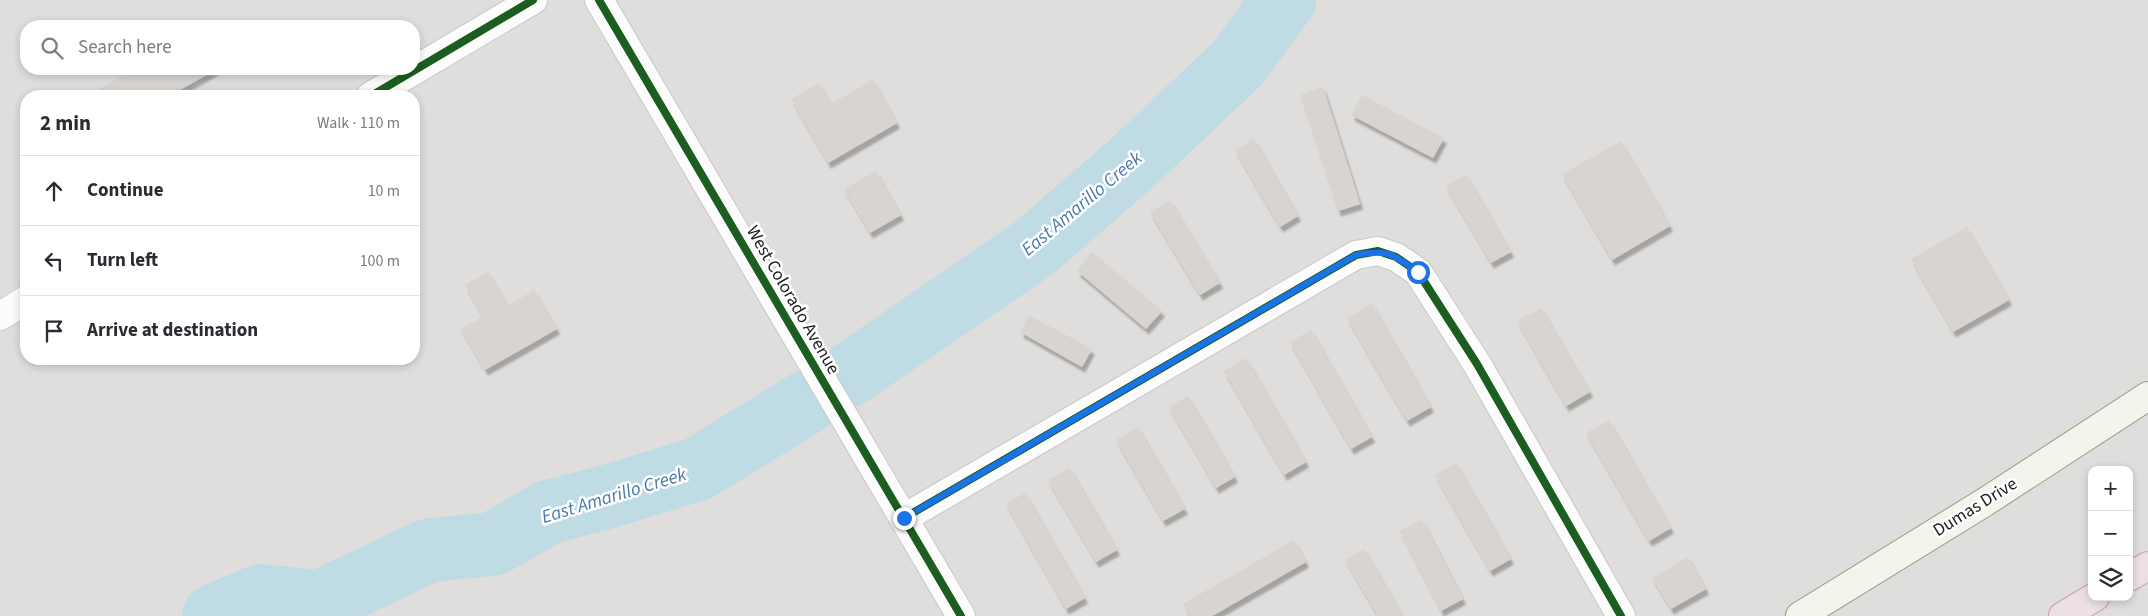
<!DOCTYPE html>
<html lang="en">
<head>
<meta charset="utf-8">
<style>
	body { margin:0; font-family:"Source Sans 3",sans-serif; background:#f2f2f3; color:#2b2b33 }
	.controls { position:absolute; right:15px; bottom:15px; display:grid; overflow:hidden; border-radius:10px; box-shadow:0 2px 8px #0003 }
	.controls button { width:45px; height:45px; display:grid; place-items:center; padding:0; border:0; border-bottom:1px solid #e1e1e2; background:#fff; color:#2b2b33; font:25px sans-serif }
	.stop { position:absolute; width:15px; height:15px; margin:-11px; border:4px solid #1a73e8; border-radius:50%; background:#fff }
	.stop.end { background:#1a73e8; border-color:#fff; box-shadow:0 1px 5px #0008 }
	.list { margin:0; padding:0; list-style:none }
	h2 { display:flex; justify-content:space-between; align-items:center; height:65px; margin:0; padding:0 20px; font-size:21px }
	h2 small { font-size:16px; font-weight:400; color:#7c7c81 }
	.list li { display:grid; grid-template-columns:32px 1fr auto; gap:15px; align-items:center; box-sizing:border-box; height:70px; padding:0 20px; border-top:1px solid #e1e1e2 }
	.list b { display:block; font-size:19px; white-space:nowrap }
	.list em { font-size:16px; font-style:normal; color:#7c7c81 }
	.icon { flex:none; width:28px; height:28px; fill:none; stroke:currentColor; stroke-width:2; stroke-linecap:round; stroke-linejoin:round }
	.map { position:relative; flex:none; width:2148px; height:616px; overflow:hidden }
	.search { position:absolute; background:#fff; box-shadow:0 2px 8px #0003; left:20px; top:20px; width:400px; height:55px; display:flex; align-items:center; gap:12px; box-sizing:border-box; padding:0 18px; border-radius:20px; color:#7c7c81; font-size:19px }
	.panel { position:absolute; background:#fff; box-shadow:0 2px 8px #0003; left:20px; top:90px; width:400px; height:275px; border-radius:20px }
	.map>svg:first-child { display:block }
</style>
</head>
<body>
<div class="map">
<svg width="2148" height="616" viewBox="0 0 2148 616">
	<defs>
		<filter id="shadow"><feDropShadow dx="3" dy="5.5" stdDeviation="1" flood-color="#0004"/></filter>
	</defs>
	<rect width="100%" height="100%" fill="#f0eeeb"/>
	<path fill="#dfdedc" fill-rule="evenodd" d="M 0,0 L 2148,0 L 2148,616 L 0,616 ZM 26,26 L 414,26 L 414,69 L 26,69 ZM 26,96 L 414,96 L 414,359 L 26,359 ZM 2092,470 L 2129,470 L 2129,597 L 2092,597 Z"/>
	<g fill="none" stroke-linecap="round" stroke-linejoin="round">
		<path stroke="#bfdbe3" stroke-width="64" d="M 849,375 L 1034,248 L 1131,164 L 1237,64 L 1284,0
			M 214,616 L 260,596 L 320,602 L 430,550 L 493,544 L 549,512 L 603,498 L 698,469 L 807,402"/>
	</g>
	<path fill="#d7d4d2" filter="url(#shadow)" d="M 134,69 L 217,69 L 169,96 L 166,91 L 156,96 L 90,96 L 89,95 Z
		M 873,80 L 897,123 L 828,163 L 791,99 L 819,83 L 831,104 Z
		M 1323,87 L 1360,204 L 1338,211 L 1300,94 Z
		M 1362,95 L 1444,138 L 1433,158 L 1351,115 Z
		M 1254,139 L 1298,216 L 1280,227 L 1235,150 Z
		M 1621,141 L 1670,226 L 1612,260 L 1562,174 Z
		M 876,171 L 901,215 L 870,233 L 844,189 Z
		M 1466,175 L 1511,252 L 1491,263 L 1446,186 Z
		M 1170,200 L 1220,283 L 1200,295 L 1150,212 Z
		M 1967,227 L 2009,300 L 1953,332 L 1911,259 Z
		M 1092,252 L 1162,311 L 1146,329 L 1077,271 Z
		M 488,272 L 508,306 L 534,290 L 557,329 L 485,370 L 461,329 L 483,317 L 465,285 Z
		M 1372,304 L 1431,407 L 1407,421 L 1347,318 Z
		M 1541,308 L 1590,392 L 1566,406 L 1517,321 Z
		M 1029,315 L 1092,349 L 1082,367 L 1020,332 Z
		M 1311,330 L 1372,437 L 1351,449 L 1290,342 Z
		M 1246,358 L 1306,462 L 1284,475 L 1224,371 Z
		M 1188,396 L 1235,477 L 1216,488 L 1169,407 Z
		M 1609,420 L 1671,528 L 1649,541 L 1586,433 Z
		M 1138,427 L 1185,509 L 1163,521 L 1116,440 Z
		M 1456,463 L 1511,559 L 1490,571 L 1435,475 Z
		M 1070,468 L 1117,550 L 1096,562 L 1048,480 Z
		M 1025,493 L 1085,598 L 1066,609 L 1006,504 Z
		M 1422,520 L 1463,599 L 1441,611 L 1400,531 Z
		M 1294,540 L 1306,562 L 1212,616 L 1190,616 L 1183,604 Z
		M 1364,549 L 1403,616 L 1378,616 L 1345,560 Z
		M 1688,557 L 1706,589 L 1671,609 L 1652,578 Z"/>
	<g fill="none" stroke-linecap="round" stroke-linejoin="round">
		<g stroke="#c9c8c7" stroke-width="30">
			<path id="street" d="M 599,0 L 961,616
				M 371,96 L 533,0
				M 0,316 L 26,300
				M 904,518 L 1356,255 L 1378,251 L 1396,257 L 1418,272 L 1477,364 L 1621,616"/>
		</g>
		<g stroke="#999a82" stroke-width="30">
			<path id="secondary" d="M 1800,616 L 1985,502 L 2148,396"/>
		</g>
		<g stroke="#c5a2ac" stroke-width="30">
			<path id="highway" d="M 2129,577 L 2148,566
				M 2063,616 L 2095,597"/>
		</g>
		<use href="#street" stroke="#fdfcfc" stroke-width="28"/>
		<use href="#secondary" stroke="#f4f4ed" stroke-width="28"/>
		<use href="#highway" stroke="#ece0e2" stroke-width="28"/>
		<g stroke="#fff" stroke-width="11">
			<path id="cycleway" d="M 599,0 L 961,616
				M 371,96 L 533,0
				M 904,518 L 1356,255 L 1378,251 L 1396,257 L 1418,272 L 1477,364 L 1621,616"/>
		</g>
		<use href="#cycleway" stroke="#1b5e20" stroke-width="8"/>
	</g>
	<g fill="none" stroke-linecap="round" stroke-linejoin="round">
		<path stroke="#1a73e8" stroke-width="6" d="M 904,518 L 1356,255 C 1388,249 1392,254 1418,272"/>
	</g>
	<g text-anchor="middle" dominant-baseline="central" stroke-width="5" stroke-linejoin="round" paint-order="stroke">
		<g font-size="18" fill="#222" stroke="#fff">
			<text transform="translate(793 300) rotate(60)">West Colorado Avenue</text>
			<text transform="translate(1975 507) rotate(-32)">Dumas Drive</text>
		</g>
		<g font-size="19" font-style="italic" fill="#4a7aab" stroke="#fff">
			<text transform="translate(1082 204) rotate(-40)">East Amarillo Creek</text>
			<text transform="translate(614 496) rotate(-17)">East Amarillo Creek</text>
		</g>
	</g>
</svg>
<div class="controls">
<button>+</button>
<button>−</button>
<button><svg class="icon" aria-label="layers" viewBox="0 0 24 24"><path d="M12 4l9 5-9 5-9-5zM3 14l9 5 9-5"/></svg></button>
</div>
<div class="stop" style="left:1418px;top:272px"></div>
<div class="stop end" style="left:904px;top:518px"></div>
<div class="search"><svg class="icon" aria-label="search" viewBox="0 0 24 24"><circle cx="10" cy="10" r="6"/><path d="M15 15l6 6"/></svg>Search here</div>
<section class="panel">
<h2>2 min<small>Walk · 110 m</small></h2>
<ul class="list">
<li><svg class="icon" aria-label="ahead" viewBox="0 0 24 24"><path d="M12 20V5M6 11l6-6 6 6"/></svg><div><b>Continue</b></div><em>10 m</em></li>
<li><svg class="icon" aria-label="left" viewBox="0 0 24 24"><path d="M17 20v-9H6M10 6l-5 5 5 5"/></svg><div><b>Turn left</b></div><em>100 m</em></li>
<li><svg class="icon" aria-label="arrive" viewBox="0 0 24 24"><path d="M6 21V4h12l-3 4 3 4H6"/></svg><div><b>Arrive at destination</b></div></li>
</ul>
</section>
</div>
</body>
</html>
